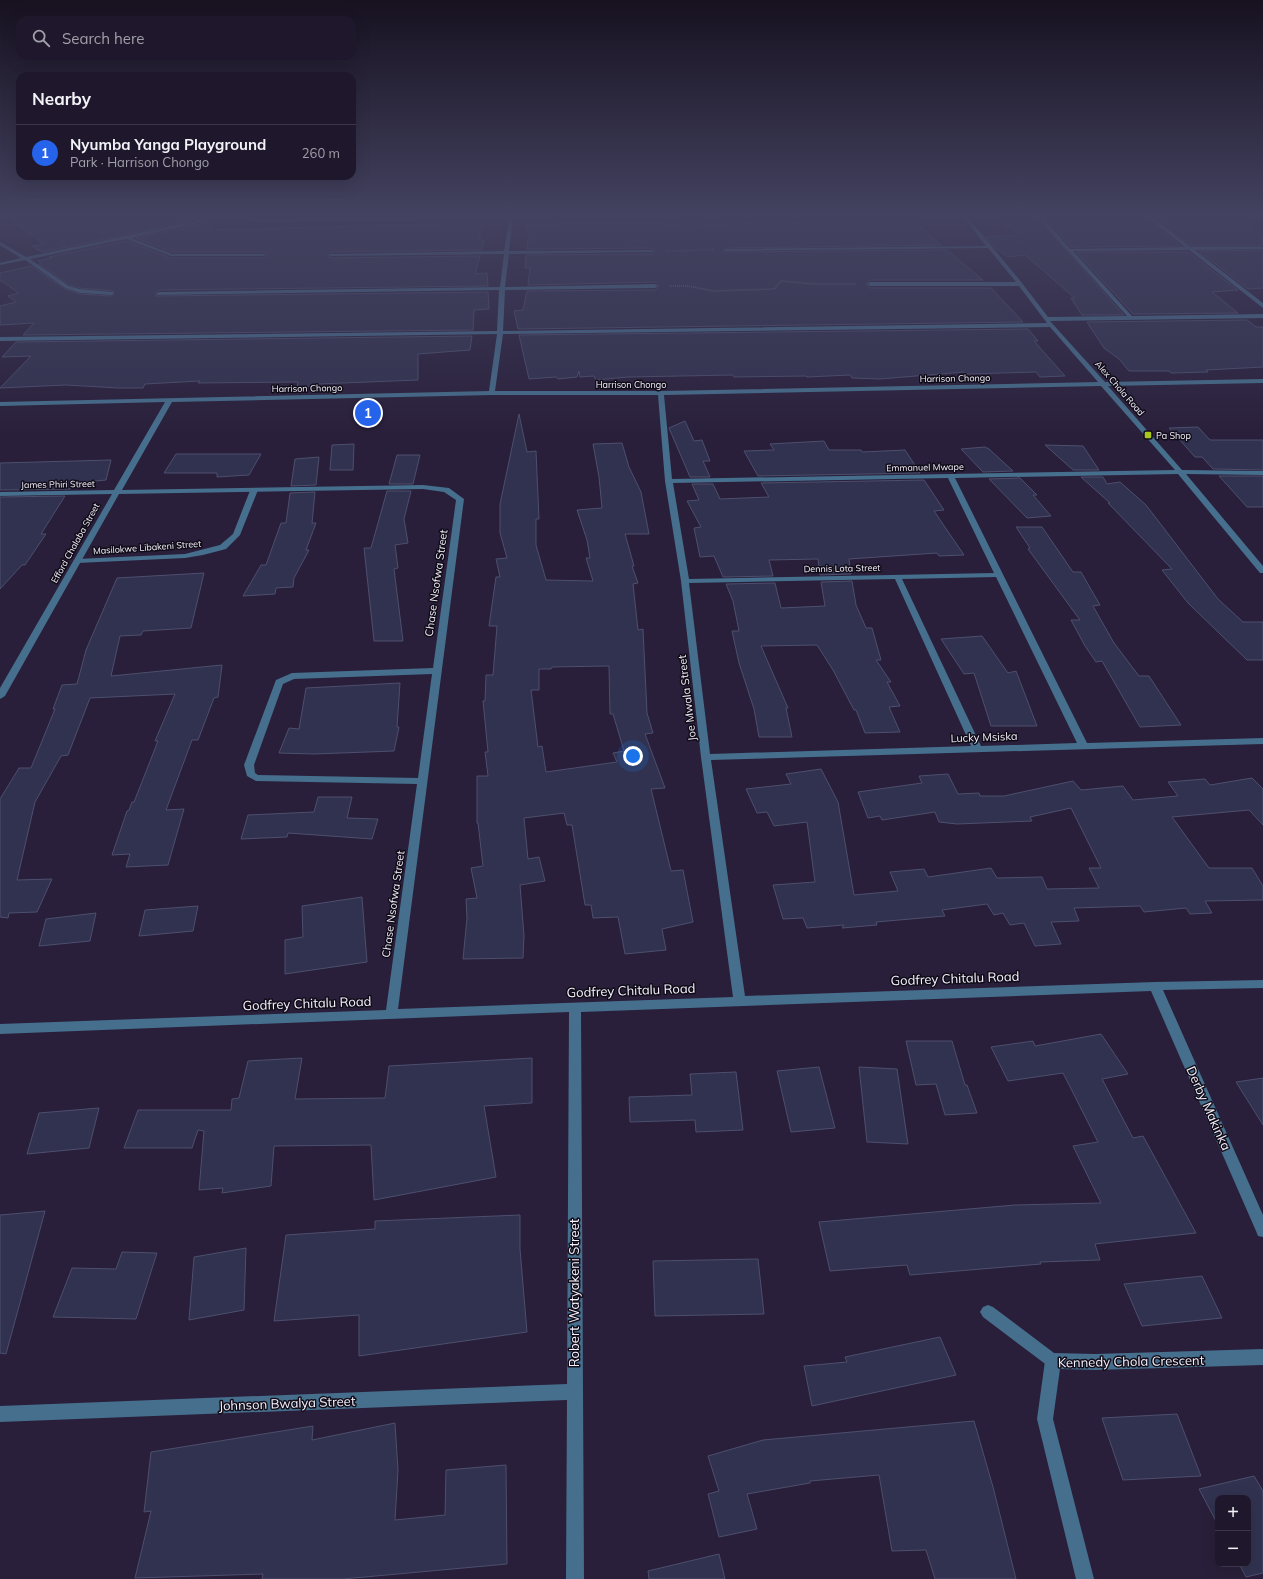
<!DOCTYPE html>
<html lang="en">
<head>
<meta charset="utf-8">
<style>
	body { margin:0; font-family:Mulish,sans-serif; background:#272034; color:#f1f3f6 }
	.controls { position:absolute; right:12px; bottom:12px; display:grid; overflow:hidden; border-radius:8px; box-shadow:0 4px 16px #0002 }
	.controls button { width:36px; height:36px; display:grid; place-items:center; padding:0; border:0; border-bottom:1px solid #3c3648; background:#1f172c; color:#f1f3f6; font:20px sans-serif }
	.you { position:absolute; left:633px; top:756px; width:14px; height:14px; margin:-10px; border:3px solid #fff; border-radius:50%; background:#1a73e8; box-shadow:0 0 0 6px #1a73e833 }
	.badge { display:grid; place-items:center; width:26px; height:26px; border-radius:50%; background:#2563eb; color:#fff; font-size:13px; font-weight:700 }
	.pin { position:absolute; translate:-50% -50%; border:2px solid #fff; box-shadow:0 1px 4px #0006 }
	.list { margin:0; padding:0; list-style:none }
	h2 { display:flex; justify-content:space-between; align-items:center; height:52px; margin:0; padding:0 16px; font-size:17px }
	h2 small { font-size:13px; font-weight:400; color:#a19fa9 }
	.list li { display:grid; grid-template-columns:26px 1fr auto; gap:12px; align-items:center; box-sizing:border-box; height:56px; padding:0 16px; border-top:1px solid #3c3648 }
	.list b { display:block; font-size:15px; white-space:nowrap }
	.list p { margin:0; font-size:13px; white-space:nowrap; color:#a19fa9 }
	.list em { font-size:13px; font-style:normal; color:#a19fa9 }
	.icon { flex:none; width:22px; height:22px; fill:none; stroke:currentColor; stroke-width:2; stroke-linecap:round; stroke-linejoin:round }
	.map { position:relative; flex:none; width:1263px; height:1579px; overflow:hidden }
	.search { position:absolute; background:#1f172c; box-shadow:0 4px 16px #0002; left:16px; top:16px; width:340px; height:44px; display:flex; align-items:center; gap:10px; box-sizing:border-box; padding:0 14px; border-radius:12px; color:#a19fa9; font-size:15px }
	.panel { position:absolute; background:#1f172c; box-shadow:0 4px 16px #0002; left:16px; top:72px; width:340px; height:108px; border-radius:12px }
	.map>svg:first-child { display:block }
</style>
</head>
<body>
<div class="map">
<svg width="1263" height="1579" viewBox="0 0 1263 1579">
	<rect width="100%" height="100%" fill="#291f3a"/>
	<path fill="#31324f" stroke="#4c4f6d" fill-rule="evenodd" d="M 4,216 L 183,216 L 191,221 L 42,252 L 32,246 L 44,244 Z
		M 994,216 L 1035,216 L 1124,315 L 1082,315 L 1071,298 L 1075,298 L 1025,255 L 1008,257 L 995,248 L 986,237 L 1018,235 Z
		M 1043,216 L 1145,216 L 1181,246 L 1071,247 Z
		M 1154,216 L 1238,216 L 1263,236 L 1263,246 L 1192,246 Z
		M 880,220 L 882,223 L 914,221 L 941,245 L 726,248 L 723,251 L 726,252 L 947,250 L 983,280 L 870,280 L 866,284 L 870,288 L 991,288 L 1023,322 L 518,329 L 514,311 L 523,310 L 527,291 L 655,290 L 659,286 L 655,282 L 528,285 L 530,268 L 525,268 L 526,255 L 652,254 L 655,250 L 652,248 L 527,249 L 528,240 L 531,240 L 525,225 L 555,225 L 555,223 L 663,223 L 664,225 L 700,223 L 701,225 L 772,222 L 774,224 Z
		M 207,223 L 213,230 L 396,225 L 438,224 L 438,226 L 480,226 L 480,240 L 484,240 L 482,250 L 331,252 L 328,256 L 331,258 L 480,256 L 475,274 L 487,273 L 488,286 L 159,290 L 156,293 L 156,296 L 488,292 L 489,309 L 474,310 L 473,330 L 23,335 L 34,323 L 0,325 L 0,306 L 16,302 L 8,296 L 19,293 L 0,280 L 0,273 L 31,266 L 65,289 L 80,294 L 111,296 L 114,294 L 113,291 L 80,288 L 70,285 L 39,264 L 41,263 L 38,261 L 52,258 L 49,257 L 126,241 L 171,258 L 263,258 L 266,256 L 263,252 L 172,252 L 136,238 Z
		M 1263,250 L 1263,288 L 1248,289 L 1199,251 Z
		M 1076,252 L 1188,252 L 1238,290 L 1212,292 L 1238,313 L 1133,314 Z
		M 1247,320 L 1256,327 L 1263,327 L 1263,367 L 1206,370 L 1208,372 L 1171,373 L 1169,371 L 1129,371 L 1119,359 L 1104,348 L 1087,322 Z
		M 1028,329 L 1038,341 L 1034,341 L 1065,376 L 1040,377 L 1036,372 L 966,374 L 964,372 L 880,379 L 852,378 L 850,375 L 807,377 L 806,376 L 734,377 L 733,375 L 628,377 L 596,380 L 594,376 L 580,377 L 579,371 L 577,377 L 558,379 L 556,377 L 529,379 L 519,335 Z
		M 472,336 L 470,350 L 418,354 L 418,380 L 318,384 L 317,386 L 297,387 L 298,382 L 198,383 L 200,381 L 145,384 L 143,388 L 118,388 L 66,385 L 0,388 L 31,356 L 2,357 L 16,342 Z
		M 519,414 L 527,452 L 536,451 L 539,519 L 536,519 L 536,545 L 546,580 L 593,581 L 586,558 L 590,558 L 587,540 L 577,510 L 602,508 L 599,477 L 593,444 L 622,443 L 629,467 L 641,492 L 649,534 L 625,534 L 634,566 L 632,566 L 638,583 L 633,584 L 638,630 L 643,629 L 647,713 L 653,733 L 645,734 L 665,788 L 651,789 L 671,871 L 683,870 L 693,922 L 662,929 L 666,950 L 625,954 L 618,917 L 593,918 L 591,905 L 585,905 L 572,825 L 567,825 L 564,813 L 524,818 L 528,859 L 539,857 L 545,881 L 520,885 L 524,936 L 523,958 L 463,959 L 467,918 L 466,899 L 477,898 L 471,868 L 483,866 L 478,823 L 477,823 L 477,776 L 488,776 L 485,752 L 488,752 L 483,701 L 485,701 L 486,675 L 493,675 L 497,626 L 489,626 L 496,577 L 500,577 L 496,559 L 507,558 L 500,533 L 500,504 ZM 609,666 L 610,714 L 613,714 L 624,751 L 613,753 L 617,762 L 546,772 L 542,746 L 538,747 L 531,690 L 539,690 L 539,669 L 551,669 L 552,667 Z
		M 685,421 L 694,441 L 702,440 L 710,461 L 703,461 L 710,477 L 690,477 L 669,428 Z
		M 1198,427 L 1210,440 L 1263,440 L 1263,470 L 1213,469 L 1202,457 L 1195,457 L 1169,428 Z
		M 824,441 L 829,450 L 861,450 L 862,452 L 905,450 L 920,473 L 758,476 L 744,451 L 774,450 L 770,444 Z
		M 354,444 L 353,470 L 330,470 L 332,445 Z
		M 1045,445 L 1083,446 L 1099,470 L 1073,470 Z
		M 985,447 L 989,449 L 1013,471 L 983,472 L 961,449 Z
		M 176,454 L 261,454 L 249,475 L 217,477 L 217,473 L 164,473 Z
		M 397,455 L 420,455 L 413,484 L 389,484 Z
		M 319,457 L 316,485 L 291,486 L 295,459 Z
		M 111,460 L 106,480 L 74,483 L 70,489 L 0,490 L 0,463 Z
		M 1219,476 L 1263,476 L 1263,507 L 1247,507 Z
		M 1081,477 L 1103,477 L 1107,484 L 1120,482 L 1146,505 L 1218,599 L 1243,622 L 1263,622 L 1263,660 L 1247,660 L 1188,603 L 1162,570 L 1172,569 L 1108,503 L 1110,503 Z
		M 1020,478 L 1037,495 L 1033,495 L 1051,516 L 1027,518 L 989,479 Z
		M 924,480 L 944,510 L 934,511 L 964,555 L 939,556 L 937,553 L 849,559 L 851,574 L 820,575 L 818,559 L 769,560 L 773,576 L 723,577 L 714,556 L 700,557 L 694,528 L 701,527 L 687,501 L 699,500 L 692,484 L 713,484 L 720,499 L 769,497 L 761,483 Z
		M 387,491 L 411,491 L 404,519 L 408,543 L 395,545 L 398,568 L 394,569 L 403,641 L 374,641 L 364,548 L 371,548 Z
		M 315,492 L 312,523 L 316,523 L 306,550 L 309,550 L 294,578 L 293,587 L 276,588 L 275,594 L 243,596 L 261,565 L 266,565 L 281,523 L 286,523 L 290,493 Z
		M 65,496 L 41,534 L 46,534 L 25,565 L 22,565 L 0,589 L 0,497 Z
		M 1016,527 L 1042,527 L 1073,572 L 1081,572 L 1100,605 L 1093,606 L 1114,643 L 1139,676 L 1149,676 L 1181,725 L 1140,727 L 1102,661 L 1096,662 L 1085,646 L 1071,620 L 1080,620 L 1028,549 L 1030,548 Z
		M 204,573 L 191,628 L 143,631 L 141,635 L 120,636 L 111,676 L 222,665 L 218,697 L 214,698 L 198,740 L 192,740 L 166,810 L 184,809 L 168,865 L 126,867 L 130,854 L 112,855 L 127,811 L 129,810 L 132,802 L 134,802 L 158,741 L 155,741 L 175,694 L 90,698 L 68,755 L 61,756 L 35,802 L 17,880 L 52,879 L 37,912 L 9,913 L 8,918 L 0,917 L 0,799 L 19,768 L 31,768 L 55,709 L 53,709 L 62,685 L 77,684 L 86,650 L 117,578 Z
		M 852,581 L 856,605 L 866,628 L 872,628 L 881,660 L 876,660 L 891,682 L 887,682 L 900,706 L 889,707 L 900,732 L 865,733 L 856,710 L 854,710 L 833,670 L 817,645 L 761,646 L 788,708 L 786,708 L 792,737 L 759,737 L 754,709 L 739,663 L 732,631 L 739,631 L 733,601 L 726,584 L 775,583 L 781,608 L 825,606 L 821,582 Z
		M 982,636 L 1008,673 L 1016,671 L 1037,726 L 991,726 L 974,673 L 964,674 L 941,639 Z
		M 400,683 L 397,727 L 399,727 L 394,751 L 314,754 L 279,753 L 289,728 L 299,729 L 306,688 Z
		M 821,769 L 838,802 L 854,895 L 898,891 L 890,872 L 924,869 L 928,877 L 991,868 L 997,878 L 1042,877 L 1047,889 L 1099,888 L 1089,868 L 1101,868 L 1071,808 L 1030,817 L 1032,821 L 957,824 L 939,822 L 935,812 L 882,820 L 880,816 L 868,818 L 858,792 L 922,783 L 919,776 L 948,774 L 958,794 L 979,793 L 980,796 L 1004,796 L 1073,781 L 1081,790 L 1123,786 L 1133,800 L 1178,796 L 1168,782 L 1205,779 L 1210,785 L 1252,778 L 1263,789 L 1263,825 L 1249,810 L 1172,817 L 1209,868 L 1252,868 L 1263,886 L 1263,900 L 1205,901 L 1212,913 L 1190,914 L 1186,908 L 1144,912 L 1140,906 L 1074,908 L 1079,921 L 1051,922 L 1061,944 L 1035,946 L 1024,923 L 1010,925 L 1003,913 L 994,915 L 987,904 L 942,910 L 945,916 L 876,922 L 877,925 L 842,928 L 844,925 L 807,928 L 803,918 L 783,919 L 773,885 L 815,882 L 807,822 L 774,826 L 767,812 L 757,813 L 746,789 L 791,784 L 786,774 Z
		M 318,797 L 352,797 L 347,818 L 378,819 L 372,839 L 288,833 L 287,837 L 241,839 L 248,815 L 314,812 Z
		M 362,897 L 367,962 L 285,974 L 285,940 L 303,937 L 302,906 Z
		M 198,906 L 193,931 L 139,936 L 145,910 Z
		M 96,913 L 90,941 L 39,946 L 46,919 Z
		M 1101,1034 L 1128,1074 L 1102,1079 L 1133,1138 L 1143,1136 L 1196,1233 L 1095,1244 L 1100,1260 L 1040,1262 L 1041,1264 L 910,1275 L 907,1265 L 830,1271 L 819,1222 L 1015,1205 L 1101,1203 L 1073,1146 L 1098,1142 L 1063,1073 L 1008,1081 L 991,1047 L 1033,1041 L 1035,1046 Z
		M 906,1041 L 952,1041 L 965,1085 L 967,1085 L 977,1113 L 945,1115 L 936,1084 L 916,1085 Z
		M 302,1058 L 295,1099 L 385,1098 L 389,1066 L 532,1058 L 532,1103 L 484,1106 L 496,1177 L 374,1200 L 371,1145 L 274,1146 L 271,1186 L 222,1193 L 223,1188 L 199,1190 L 204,1131 L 198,1130 L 192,1148 L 124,1148 L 138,1110 L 231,1110 L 232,1099 L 239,1098 L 248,1061 Z
		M 819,1067 L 835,1128 L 791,1132 L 777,1071 Z
		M 859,1067 L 897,1069 L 908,1144 L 867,1142 Z
		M 736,1072 L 743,1130 L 696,1132 L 695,1120 L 630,1122 L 629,1097 L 692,1095 L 690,1074 Z
		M 1263,1078 L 1263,1125 L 1236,1082 Z
		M 99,1108 L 89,1148 L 27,1154 L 39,1113 Z
		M 45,1211 L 6,1354 L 0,1353 L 0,1215 Z
		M 520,1215 L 520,1249 L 527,1332 L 359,1356 L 359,1315 L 274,1321 L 286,1235 L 375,1229 L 375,1221 Z
		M 246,1248 L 244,1310 L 189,1320 L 194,1257 Z
		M 122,1252 L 157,1253 L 136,1319 L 53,1317 L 72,1268 L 116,1269 Z
		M 758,1259 L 764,1314 L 655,1316 L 653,1261 Z
		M 1202,1276 L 1222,1318 L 1142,1326 L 1124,1284 Z
		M 940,1337 L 956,1375 L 812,1406 L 804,1366 L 847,1362 L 845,1357 Z
		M 1177,1414 L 1201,1476 L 1123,1480 L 1102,1418 Z
		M 974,1421 L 993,1487 L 1016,1579 L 935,1579 L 926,1550 L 892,1551 L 879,1475 L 810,1481 L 810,1483 L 747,1494 L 757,1529 L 719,1537 L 708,1494 L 719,1491 L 708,1456 L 763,1440 Z
		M 395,1423 L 398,1470 L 395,1520 L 445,1515 L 446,1470 L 506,1465 L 507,1564 L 343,1579 L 262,1579 L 263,1574 L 135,1578 L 151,1511 L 144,1512 L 151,1452 L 313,1426 L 312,1440 Z
		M 1254,1476 L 1263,1491 L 1263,1573 L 1246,1577 L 1239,1564 L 1248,1564 L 1248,1498 L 1218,1498 L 1218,1525 L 1199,1489 Z
		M 719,1554 L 725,1579 L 649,1579 L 648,1571 Z"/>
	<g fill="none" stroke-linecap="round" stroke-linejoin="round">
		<path stroke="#6c6479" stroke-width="1.5" stroke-dasharray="1 1" stroke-linecap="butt" d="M 666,251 L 713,250
			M 669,286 L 688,286 L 713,291 L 774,289 L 781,281 L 813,284 L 856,284"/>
		<path fill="#466f8d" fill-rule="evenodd" d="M 251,488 L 257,488 L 258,490 L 240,535 L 226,549 L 203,555 L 185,558 L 77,563 L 73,561 L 77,559 L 185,554 L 220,545 L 233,534 Z
			M 988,1305 L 993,1307 L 1058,1356 L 1061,1361 L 1058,1366 L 1053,1369 L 1048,1366 L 983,1317 L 980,1312 L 983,1307 Z"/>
		<path fill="#466f8d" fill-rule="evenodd" d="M 184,216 C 191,216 197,220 203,220 C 213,219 221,216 230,216 L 131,238 L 172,254 L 263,254 L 265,255 L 263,256 L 171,256 L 126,239 L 30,259 L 69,286 L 80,289 L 113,292 L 113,294 L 111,295 L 80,293 L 65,288 L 25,260 L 0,265 L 0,263 L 21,258 L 0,245 L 0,242 L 26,257 L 196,221 Z
			M 236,216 L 264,220 L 678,216 L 513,219 L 509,251 L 652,250 L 654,251 L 652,252 L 509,254 L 505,287 L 655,284 L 658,286 L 655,288 L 505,290 L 503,331 L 1047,323 L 1019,286 L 870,286 L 867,284 L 870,282 L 1016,282 L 988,248 L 726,251 L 724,250 L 726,249 L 986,246 L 962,216 L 967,216 L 1022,283 L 1048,317 L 1127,316 L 1036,216 L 1041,216 L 1070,249 L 1185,247 L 1146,216 L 1151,216 L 1191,247 L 1263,247 L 1263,249 L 1195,250 L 1263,303 L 1263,308 L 1189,250 L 1073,251 L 1132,316 L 1263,314 L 1263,318 L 1050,321 L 1105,382 L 1263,379 L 1263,383 L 1108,386 L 1182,470 L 1263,471 L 1263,475 L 1186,474 L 1263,566 L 1263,573 L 1260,573 L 1178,474 L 955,478 L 1087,743 L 1263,738 L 1263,744 L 711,760 L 745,996 L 1155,982 L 1263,980 L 1263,988 L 1163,990 L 1263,1215 L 1263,1237 L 1258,1236 L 1256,1231 L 1151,991 L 581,1012 L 584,1579 L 566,1579 L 567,1400 L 0,1422 L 0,1406 L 567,1384 L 569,1012 L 0,1034 L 0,1024 L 386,1010 L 417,784 L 256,781 L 247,776 L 244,765 L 276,680 L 292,673 L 433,668 L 456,500 L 444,492 L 423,489 L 119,494 L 5,696 L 0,699 L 0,688 L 112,494 L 0,496 L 0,492 L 114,490 L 165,402 L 0,406 L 0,402 L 489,391 L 497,334 L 0,341 L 0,337 L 497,331 L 499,290 L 157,295 L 157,293 L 159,292 L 500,287 L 504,254 L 331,256 L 329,255 L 331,254 L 504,251 L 509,219 L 264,222 L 252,221 ZM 1050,327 L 1098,382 L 661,391 L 495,391 L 503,334 ZM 1101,386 L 1175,470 L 672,479 L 664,395 ZM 492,395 L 658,395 L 665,481 L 681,581 L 701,757 L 733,997 L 398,1009 L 464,499 L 449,488 L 423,485 L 122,490 L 172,402 ZM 948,478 L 994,573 L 689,579 L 673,483 ZM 996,577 L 1077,743 L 981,746 L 902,579 ZM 895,579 L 971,746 L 710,754 L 689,583 ZM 432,674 L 418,778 L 258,775 L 255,773 L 254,765 L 283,684 L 294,679 Z
			M 1263,1349 L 1263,1365 L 1095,1370 L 1060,1369 L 1053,1419 L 1094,1579 L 1076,1579 L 1037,1419 L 1045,1361 L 1048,1356 L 1053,1353 L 1095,1354 Z"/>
	</g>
	<linearGradient id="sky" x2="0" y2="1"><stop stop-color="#171120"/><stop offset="0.49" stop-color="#434260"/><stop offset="1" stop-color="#434260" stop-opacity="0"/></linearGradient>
	<rect width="1263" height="437" fill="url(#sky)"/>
	<rect fill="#a8c71d" stroke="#100c18" stroke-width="1.5" x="1144" y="431" width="8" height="8" rx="2"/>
	<g text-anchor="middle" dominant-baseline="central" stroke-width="3" stroke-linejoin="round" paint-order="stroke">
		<g font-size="9" fill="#f6f2fd" stroke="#100c18">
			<text transform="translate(955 378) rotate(-1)">Harrison Chongo</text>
			<text x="631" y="384">Harrison Chongo</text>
			<text transform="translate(307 388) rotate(-1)">Harrison Chongo</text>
			<text transform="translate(1120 388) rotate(49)">Alex Chola Road</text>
			<text transform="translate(925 467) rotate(-1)">Emmanuel Mwape</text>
			<text transform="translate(58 484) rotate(-1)">James Phiri Street</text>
			<text transform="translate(75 543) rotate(-61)">Efford Chalaba Street</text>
			<text transform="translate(147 547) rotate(-4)">Masilokwe Libakeni Street</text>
			<text transform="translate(842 568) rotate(-1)">Dennis Lota Street</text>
		</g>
		<g font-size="9" fill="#f6f2fd" stroke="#100c18" text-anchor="start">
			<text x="1156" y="435">Pa Shop</text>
		</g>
		<g font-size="11" fill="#f6f2fd" stroke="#100c18">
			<text transform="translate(436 583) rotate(-82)">Chase Nsofwa Street</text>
			<text transform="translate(687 698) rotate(-97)">Joe Mwala Street</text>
			<text transform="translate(984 737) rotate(-2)">Lucky Msiska</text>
			<text transform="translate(393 904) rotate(-82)">Chase Nsofwa Street</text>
		</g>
		<g font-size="13" fill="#f6f2fd" stroke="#100c18">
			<text transform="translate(955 978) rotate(-2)">Godfrey Chitalu Road</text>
			<text transform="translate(631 990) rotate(-2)">Godfrey Chitalu Road</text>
			<text transform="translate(307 1003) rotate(-2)">Godfrey Chitalu Road</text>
			<text transform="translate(1209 1108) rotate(66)">Derby Makinka</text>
			<text transform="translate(574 1293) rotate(-90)">Robert Watyakeni Street</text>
			<text transform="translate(1131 1361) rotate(-1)">Kennedy Chola Crescent</text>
			<text transform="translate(287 1403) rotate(-2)">Johnson Bwalya Street</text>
		</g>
	</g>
</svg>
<div class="controls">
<button>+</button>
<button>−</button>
</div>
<div class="you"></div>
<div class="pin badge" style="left:368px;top:413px">1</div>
<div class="search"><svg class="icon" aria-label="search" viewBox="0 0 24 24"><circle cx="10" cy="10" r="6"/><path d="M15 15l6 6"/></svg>Search here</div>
<section class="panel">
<h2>Nearby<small></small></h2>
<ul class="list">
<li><span class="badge">1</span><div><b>Nyumba Yanga Playground</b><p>Park · Harrison Chongo</p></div><em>260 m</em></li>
</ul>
</section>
</div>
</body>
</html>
